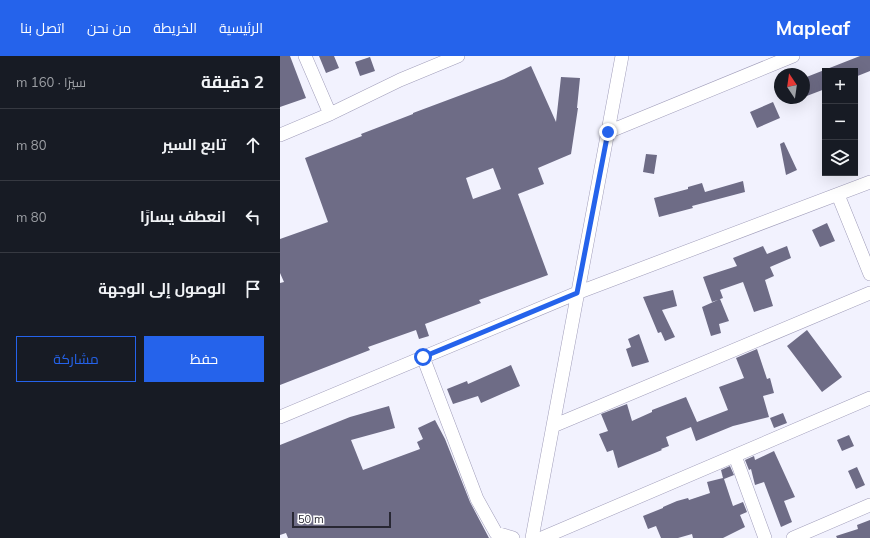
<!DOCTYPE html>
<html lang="ar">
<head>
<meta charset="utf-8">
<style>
	body { margin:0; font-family:Mulish,Cairo,sans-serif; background:#20242c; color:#f1f3f6; direction:rtl }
	.controls { position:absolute; right:12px; top:12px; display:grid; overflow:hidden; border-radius:0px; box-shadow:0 4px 16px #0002 }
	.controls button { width:36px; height:36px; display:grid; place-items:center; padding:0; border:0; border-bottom:1px solid #363941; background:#171b24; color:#f1f3f6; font:20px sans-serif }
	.compass { position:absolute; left:494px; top:12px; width:36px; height:36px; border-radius:50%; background:#171b24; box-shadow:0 4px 16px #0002; rotate:347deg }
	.scale { position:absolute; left:12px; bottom:10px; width:99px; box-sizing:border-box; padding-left:4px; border:2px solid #282733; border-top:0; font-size:11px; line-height:14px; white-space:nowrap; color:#282733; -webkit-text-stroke:3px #fff; paint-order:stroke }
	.stop { position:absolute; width:12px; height:12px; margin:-9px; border:3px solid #2563eb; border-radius:50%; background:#fff }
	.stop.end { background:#2563eb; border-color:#fff; box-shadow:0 1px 4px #0008 }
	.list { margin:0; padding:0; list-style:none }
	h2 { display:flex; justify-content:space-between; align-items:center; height:52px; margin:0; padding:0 16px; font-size:17px }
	h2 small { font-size:13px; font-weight:400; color:#9ea1a6 }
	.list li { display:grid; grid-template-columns:26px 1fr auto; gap:12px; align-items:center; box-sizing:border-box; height:72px; padding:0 16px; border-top:1px solid #363941 }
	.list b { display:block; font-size:15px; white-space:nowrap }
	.list em { font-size:13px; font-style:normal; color:#9ea1a6 }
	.actions { display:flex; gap:8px; padding:12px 16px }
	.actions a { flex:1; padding:9px 0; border:1px solid #2563eb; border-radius:0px; text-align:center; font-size:14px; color:#2563eb }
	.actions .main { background:#2563eb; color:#fff }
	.icon { flex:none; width:22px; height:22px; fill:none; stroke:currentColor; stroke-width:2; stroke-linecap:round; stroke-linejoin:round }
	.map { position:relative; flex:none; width:590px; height:482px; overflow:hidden; direction:ltr }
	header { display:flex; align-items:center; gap:24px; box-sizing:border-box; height:56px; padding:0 20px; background:#2563eb; color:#fff }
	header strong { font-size:19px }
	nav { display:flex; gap:22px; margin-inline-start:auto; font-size:14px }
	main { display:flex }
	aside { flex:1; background:#171b24 }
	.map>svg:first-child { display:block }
</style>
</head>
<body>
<header>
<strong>Mapleaf</strong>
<nav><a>الرئيسية</a><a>الخريطة</a><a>من نحن</a><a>اتصل بنا</a></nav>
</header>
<main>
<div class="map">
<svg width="590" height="482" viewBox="0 0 590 482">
	<rect width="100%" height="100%" fill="#f2f2fe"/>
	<path fill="#6e6c86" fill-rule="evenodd" d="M 0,0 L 10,0 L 26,42 L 0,51 Z
		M 39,0 L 54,0 L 59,12 L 46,17 Z
		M 580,0 L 590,0 L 590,15 L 575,21 L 575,15 L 545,15 L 545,33 L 524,41 L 524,22 Z
		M 90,1 L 95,15 L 80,20 L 75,6 Z
		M 251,10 L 276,66 L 281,21 L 300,22 L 297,52 L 298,52 L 291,98 L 258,112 L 264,128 L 238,138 L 268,219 L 199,244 L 201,247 L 145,268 L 149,280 L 139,283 L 136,274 L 88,291 L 90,294 L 0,329 L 0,227 L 4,226 L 0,217 L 0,183 L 48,166 L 25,102 L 82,80 L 81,78 L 133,58 L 133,57 L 224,23 ZM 213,112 L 221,133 L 193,143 L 186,122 Z
		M 493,46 L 500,62 L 477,72 L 470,56 Z
		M 504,86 L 517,114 L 506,119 L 500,88 Z
		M 366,98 L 377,99 L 374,118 L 363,116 Z
		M 463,125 L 465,136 L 412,150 L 413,152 L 379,161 L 374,142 L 408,133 L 408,131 L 422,127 L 425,136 Z
		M 547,167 L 555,185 L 540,191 L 532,174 Z
		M 483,190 L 487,198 L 507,190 L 511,202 L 490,211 L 494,220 L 485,224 L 493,250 L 474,256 L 463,226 L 440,234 L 443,242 L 432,246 L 423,221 L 457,210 L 453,202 Z
		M 393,234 L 397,250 L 382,254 L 395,281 L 385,285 L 381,276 L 378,277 L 363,241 Z
		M 440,243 L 449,265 L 439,268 L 441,277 L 431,280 L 422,251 Z
		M 527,274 L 562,321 L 542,336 L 507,290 Z
		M 359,278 L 369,306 L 352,311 L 346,293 L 351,291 L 348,283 Z
		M 477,293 L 487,323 L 490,322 L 494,337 L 483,340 L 489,361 L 453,370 L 416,385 L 411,371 L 386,381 L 389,390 L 381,393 L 382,394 L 338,412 L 333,394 L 327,396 L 319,378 L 328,375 L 321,358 L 347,348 L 352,365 L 372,356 L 372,354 L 406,341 L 417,366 L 448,354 L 439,331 L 464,322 L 456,302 Z
		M 231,309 L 240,330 L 201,347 L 198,340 L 173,348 L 167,333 L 187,325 L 188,328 Z
		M 109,350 L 115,372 L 71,384 L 83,414 L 140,393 L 137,386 L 143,383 L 138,372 L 155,364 L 165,383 L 190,446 L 209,482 L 8,482 L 6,477 L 0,479 L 0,389 L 70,361 Z
		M 503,357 L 507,367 L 494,372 L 490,362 Z
		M 569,379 L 574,390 L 562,395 L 557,384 Z
		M 494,395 L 515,441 L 504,445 L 512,466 L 501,471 L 484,426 L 475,429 L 471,413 L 469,414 L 465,404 L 474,400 L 475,404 Z
		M 450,410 L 454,419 L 444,423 L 453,450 L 463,446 L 467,456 L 460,459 L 465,471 L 443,482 L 413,482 L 412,478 L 398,482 L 381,482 L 376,470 L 368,473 L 363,460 L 383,452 L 383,451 L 397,445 L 408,442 L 409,444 L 430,437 L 427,426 L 443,422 L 441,414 Z
		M 577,411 L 585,429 L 576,433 L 568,415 Z
		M 590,464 L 590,482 L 557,482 L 556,480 L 578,473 L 577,469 Z"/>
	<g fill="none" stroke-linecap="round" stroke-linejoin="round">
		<g stroke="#a09dba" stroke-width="14">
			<path id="minor" d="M 25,0 L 50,58
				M 328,76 L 513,0
				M 0,79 L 50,58 L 120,24 L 178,0
				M 558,139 L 590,218
				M 143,301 L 197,443 L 216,477 L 233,482
				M 0,361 L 297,237 L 590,126
				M 273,370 L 590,237
				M 455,400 L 485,482
				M 252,482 L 342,0
				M 262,482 L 590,342
				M 513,482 L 590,449"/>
		</g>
		<use href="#minor" stroke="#fff" stroke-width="13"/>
	</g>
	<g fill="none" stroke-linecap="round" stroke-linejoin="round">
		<path stroke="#2563eb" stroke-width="5" d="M 143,301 L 297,237 L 328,76"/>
	</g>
</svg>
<div class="controls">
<button>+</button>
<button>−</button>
<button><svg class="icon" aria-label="layers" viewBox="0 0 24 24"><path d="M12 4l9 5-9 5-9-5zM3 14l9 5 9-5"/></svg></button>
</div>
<svg class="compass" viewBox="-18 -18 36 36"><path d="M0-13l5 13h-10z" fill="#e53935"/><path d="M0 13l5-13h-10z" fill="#9ea1a6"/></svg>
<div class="scale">50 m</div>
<div class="stop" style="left:143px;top:301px"></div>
<div class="stop end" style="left:328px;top:76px"></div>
</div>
<aside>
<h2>2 دقيقة<small>سيرًا · 160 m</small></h2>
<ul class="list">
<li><svg class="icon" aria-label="ahead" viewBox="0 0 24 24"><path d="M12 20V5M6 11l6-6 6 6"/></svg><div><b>تابع السير</b></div><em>80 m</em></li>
<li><svg class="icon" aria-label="left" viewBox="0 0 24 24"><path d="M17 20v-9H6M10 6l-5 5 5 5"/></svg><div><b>انعطف يسارًا</b></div><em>80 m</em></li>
<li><svg class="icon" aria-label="arrive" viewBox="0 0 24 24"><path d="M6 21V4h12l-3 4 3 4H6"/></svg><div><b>الوصول إلى الوجهة</b></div></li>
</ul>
<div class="actions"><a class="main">حفظ</a><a>مشاركة</a></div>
</aside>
</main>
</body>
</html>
